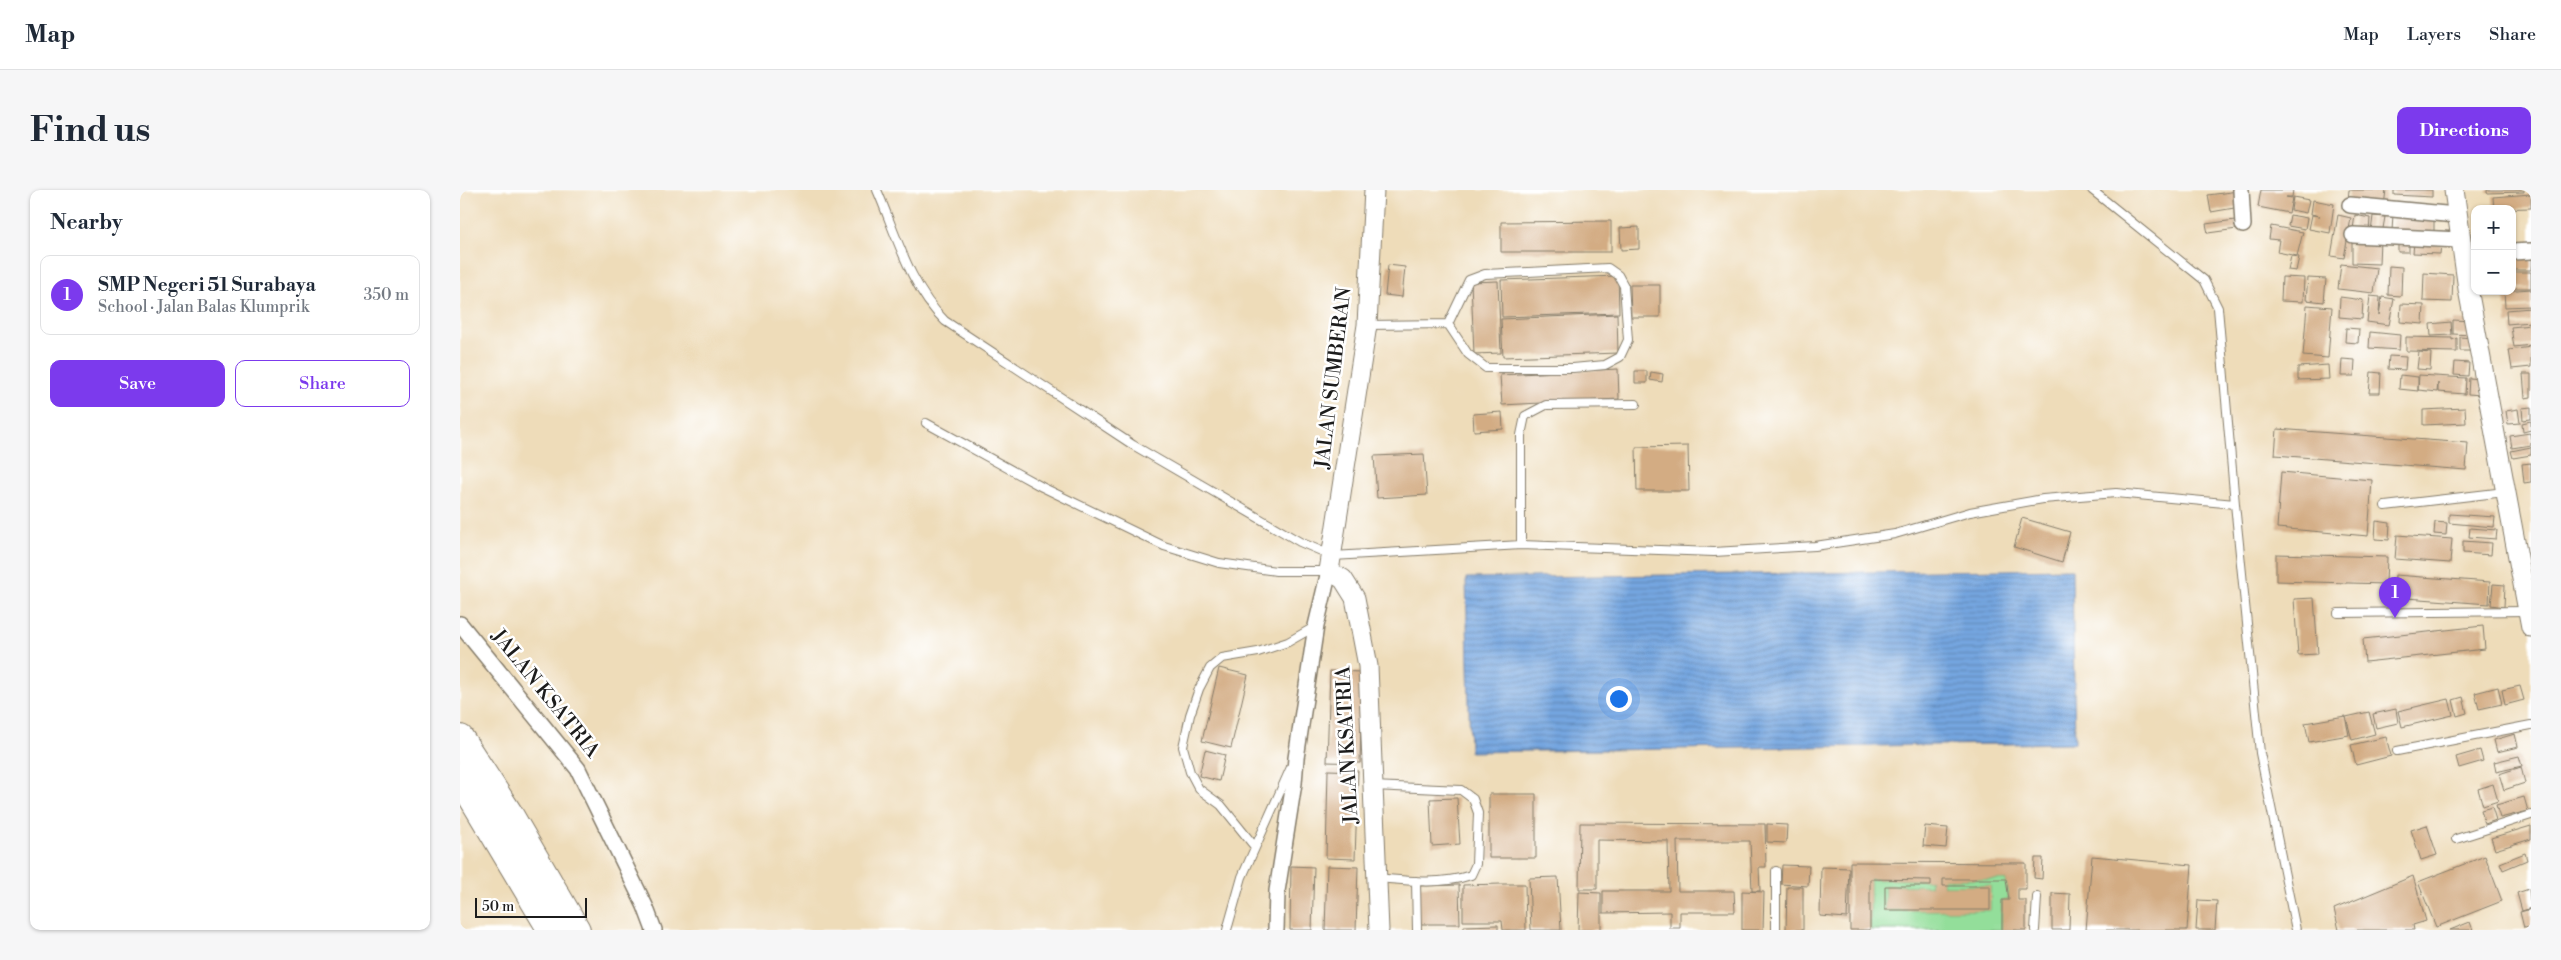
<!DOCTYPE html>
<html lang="en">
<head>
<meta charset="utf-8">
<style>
	body { margin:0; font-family:"Libre Bodoni",serif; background:#f6f6f7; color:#1f2937 }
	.controls { position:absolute; right:15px; top:15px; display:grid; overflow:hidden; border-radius:10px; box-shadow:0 1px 4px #0004 }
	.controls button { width:45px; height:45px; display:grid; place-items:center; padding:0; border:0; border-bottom:1px solid #e0e1e3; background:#fff; color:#1f2937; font:25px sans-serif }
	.scale { position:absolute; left:15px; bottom:12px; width:112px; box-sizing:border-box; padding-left:5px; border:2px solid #1c1c1c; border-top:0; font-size:14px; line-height:18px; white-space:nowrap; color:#1c1c1c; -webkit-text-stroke:4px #fff; paint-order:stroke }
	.you { position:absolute; left:1158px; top:508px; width:18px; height:18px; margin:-12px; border:4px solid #fff; border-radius:50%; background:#1a73e8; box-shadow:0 0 0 8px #1a73e833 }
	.badge { display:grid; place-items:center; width:32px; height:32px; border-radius:50%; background:#7c3aed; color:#fff; font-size:16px; font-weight:700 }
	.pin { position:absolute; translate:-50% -41px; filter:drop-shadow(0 1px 2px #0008) }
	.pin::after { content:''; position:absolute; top:26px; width:18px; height:15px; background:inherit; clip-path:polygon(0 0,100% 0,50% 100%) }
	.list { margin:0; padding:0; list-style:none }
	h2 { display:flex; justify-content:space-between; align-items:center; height:65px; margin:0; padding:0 20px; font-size:21px }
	h2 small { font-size:16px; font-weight:400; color:#747a83 }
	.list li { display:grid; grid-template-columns:32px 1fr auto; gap:15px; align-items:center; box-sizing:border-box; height:80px; margin:0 10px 10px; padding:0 10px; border:1px solid #e0e1e3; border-radius:10px }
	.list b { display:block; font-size:19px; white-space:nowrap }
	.list p { margin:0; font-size:16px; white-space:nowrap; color:#747a83 }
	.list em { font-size:16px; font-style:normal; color:#747a83 }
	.actions { display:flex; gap:10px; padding:15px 20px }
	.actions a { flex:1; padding:11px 0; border:1px solid #7c3aed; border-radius:10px; text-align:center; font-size:18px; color:#7c3aed }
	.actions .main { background:#7c3aed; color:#fff }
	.map { position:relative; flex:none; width:2071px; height:740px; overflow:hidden; border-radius:10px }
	header { display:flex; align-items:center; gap:30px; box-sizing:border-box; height:70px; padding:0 25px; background:#fff; border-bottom:1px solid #e0e1e3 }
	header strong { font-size:24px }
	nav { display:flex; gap:28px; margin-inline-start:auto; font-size:18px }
	.intro { display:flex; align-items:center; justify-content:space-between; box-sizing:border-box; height:120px; padding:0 30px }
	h1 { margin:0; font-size:35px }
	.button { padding:12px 22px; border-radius:10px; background:#7c3aed; color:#fff; font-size:18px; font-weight:700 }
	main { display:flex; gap:30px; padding:0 30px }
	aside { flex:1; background:#fff; border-radius:10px; box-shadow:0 1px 4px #0004 }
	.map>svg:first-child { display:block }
</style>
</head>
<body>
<header>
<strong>Map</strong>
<nav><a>Map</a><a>Layers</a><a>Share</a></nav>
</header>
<div class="intro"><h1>Find us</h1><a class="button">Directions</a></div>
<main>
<aside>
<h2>Nearby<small></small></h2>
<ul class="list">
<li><span class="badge">1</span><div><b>SMP Negeri 51 Surabaya</b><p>School · Jalan Balas Klumprik</p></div><em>350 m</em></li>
</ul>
<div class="actions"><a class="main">Save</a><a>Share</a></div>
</aside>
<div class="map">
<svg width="2071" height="740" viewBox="0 0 2071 740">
	<defs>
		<pattern id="water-rules" width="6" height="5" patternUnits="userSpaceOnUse" patternTransform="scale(1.25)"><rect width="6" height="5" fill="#75a6e0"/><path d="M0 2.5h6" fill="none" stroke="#5f86b5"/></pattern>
	</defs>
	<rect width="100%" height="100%" fill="#fff"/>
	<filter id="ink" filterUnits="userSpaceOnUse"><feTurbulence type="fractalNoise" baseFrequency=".02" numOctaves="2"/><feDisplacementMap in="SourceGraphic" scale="10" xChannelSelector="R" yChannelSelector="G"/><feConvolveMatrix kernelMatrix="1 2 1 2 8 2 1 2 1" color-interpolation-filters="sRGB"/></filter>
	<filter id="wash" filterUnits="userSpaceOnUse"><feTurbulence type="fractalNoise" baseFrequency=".0096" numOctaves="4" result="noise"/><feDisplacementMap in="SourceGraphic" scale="20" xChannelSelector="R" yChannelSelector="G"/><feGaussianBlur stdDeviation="1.12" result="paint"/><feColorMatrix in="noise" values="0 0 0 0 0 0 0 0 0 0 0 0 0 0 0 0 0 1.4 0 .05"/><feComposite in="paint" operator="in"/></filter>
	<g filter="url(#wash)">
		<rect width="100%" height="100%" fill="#eedcb9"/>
		<path fill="#93de9a" stroke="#587d5b" d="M 1410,689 L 1471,690 L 1471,696 L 1425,696 L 1425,720 L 1530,720 L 1530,696 L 1483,696 L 1483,689 L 1546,689 L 1549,710 L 1542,710 L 1542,740 L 1410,740 Z"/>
		<path fill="url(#water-rules)" stroke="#48617e" d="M 1612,379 L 1615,553 L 1010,562 L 1006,388 Z"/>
		<g id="blocks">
			<path fill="#d3ac83" d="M 1801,0 L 1833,0 L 1832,7 L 1826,7 L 1832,8 L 1829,23 L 1798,17 Z
				M 1889,0 L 1926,0 L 1924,16 L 1888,11 Z
				M 1934,0 L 1972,0 L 1972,7 L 1934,5 Z
				M 2027,0 L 2064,0 L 2064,2 L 2027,3 Z
				M 1778,1 L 1780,17 L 1751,22 L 1748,5 Z
				M 2071,4 L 2071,18 L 2034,19 L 2033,7 Z
				M 1833,7 L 1849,10 L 1846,23 L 1831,20 Z
				M 1853,10 L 1874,14 L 1870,43 L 1849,39 L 1852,25 L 1860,26 L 1851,24 Z
				M 1933,24 L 1974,25 L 1974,42 L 1932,41 Z
				M 1830,25 L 1847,28 L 1845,39 L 1828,36 Z
				M 1878,25 L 1891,28 L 1884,68 L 1871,66 Z
				M 1895,25 L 1910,28 L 1909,42 L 1893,39 Z
				M 1913,26 L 1925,27 L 1922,44 L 1911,42 Z
				M 1775,30 L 1777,39 L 1748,43 L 1746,34 Z
				M 1151,31 L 1151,62 L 1041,62 L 1041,32 Z
				M 1811,36 L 1843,42 L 1837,66 L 1817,62 L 1819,50 L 1809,49 Z
				M 1179,37 L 1179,59 L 1161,60 L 1160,38 Z
				M 1892,49 L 1920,50 L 1919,74 L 1892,73 Z
				M 1954,53 L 1981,54 L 1980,64 L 1953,63 Z
				M 1938,54 L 1949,55 L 1949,62 L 1938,62 Z
				M 2052,63 L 2071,63 L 2071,80 L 2052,80 Z
				M 1831,66 L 1839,67 L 1836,81 L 1828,80 Z
				M 1881,74 L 1917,78 L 1914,103 L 1878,99 Z
				M 928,75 L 945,77 L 942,107 L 925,105 Z
				M 1929,76 L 1942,77 L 1941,106 L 1928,105 Z
				M 2052,82 L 2071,82 L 2071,98 L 2052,98 Z
				M 1964,83 L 1993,85 L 1992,112 L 1963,111 Z
				M 1158,86 L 1159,123 L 1042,127 L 1041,90 Z
				M 1822,87 L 1844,88 L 1843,112 L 1821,111 Z
				M 1848,88 L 1866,89 L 1864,112 L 1846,110 Z
				M 1038,91 L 1041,163 L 1014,164 L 1011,92 Z
				M 1170,95 L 1200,95 L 1200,127 L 1171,127 Z
				M 2071,99 L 2071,116 L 2045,117 L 2044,101 Z
				M 1910,106 L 1920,107 L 1919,125 L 1922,107 L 1934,109 L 1929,135 L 1907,132 Z
				M 1880,107 L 1903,110 L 1902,129 L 1879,127 Z
				M 1941,114 L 1964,115 L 1963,134 L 1940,132 Z
				M 1847,115 L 1872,117 L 1868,168 L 1843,166 Z
				M 2071,118 L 2071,132 L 2047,134 L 2046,120 Z
				M 1157,124 L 1158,163 L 1043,167 L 1041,129 Z
				M 1993,130 L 2012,131 L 2011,145 L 1993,144 Z
				M 1991,132 L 1992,145 L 1971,146 L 1970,134 Z
				M 2071,135 L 2071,155 L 2054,157 L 2051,137 Z
				M 1886,138 L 1899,139 L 1898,153 L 1885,152 Z
				M 1910,142 L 1940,145 L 1939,160 L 1909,158 Z
				M 1946,147 L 1992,148 L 1992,150 L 1997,148 L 1997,162 L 1946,161 Z
				M 2000,147 L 2013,148 L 2013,161 L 2000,161 Z
				M 2071,157 L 2071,177 L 2052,179 L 2049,160 Z
				M 1959,162 L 1971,163 L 1970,180 L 1957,179 Z
				M 1929,166 L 1946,167 L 1945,180 L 1928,179 Z
				M 1882,169 L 1895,170 L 1894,186 L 1881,186 Z
				M 1995,172 L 2009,173 L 2008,186 L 1994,185 Z
				M 1868,175 L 1869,189 L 1838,190 L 1838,177 Z
				M 1158,179 L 1159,209 L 1042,215 L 1040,185 Z
				M 1175,181 L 1187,181 L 1187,193 L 1175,193 Z
				M 1191,182 L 1203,184 L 1202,192 L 1190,190 Z
				M 1911,182 L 1921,183 L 1920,203 L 1909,203 Z
				M 2063,184 L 2071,184 L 2071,207 L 2065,208 Z
				M 1940,185 L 1958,187 L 1958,201 L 1939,199 Z
				M 1959,185 L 2006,188 L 2005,204 L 1978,202 L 1978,193 L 1977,202 L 1958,200 Z
				M 2009,188 L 2022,189 L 2021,205 L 2008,204 Z
				M 2071,217 L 2071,229 L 2063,230 L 2062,218 Z
				M 2005,218 L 2006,233 L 1963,235 L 1963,220 Z
				M 2058,219 L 2060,233 L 2048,234 L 2046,221 Z
				M 1042,222 L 1043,239 L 1014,241 L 1013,224 Z
				M 2071,231 L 2071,240 L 2063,242 L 2062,233 Z
				M 1817,239 L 2008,253 L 2006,280 L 1815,265 Z
				M 2070,243 L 2071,255 L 2052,258 L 2050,246 Z
				M 1228,256 L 1229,301 L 1177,301 L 1176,257 Z
				M 2071,257 L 2071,265 L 2053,268 L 2051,261 Z
				M 964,264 L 967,305 L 917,308 L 914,266 Z
				M 2071,273 L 2071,292 L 2064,293 L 2062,274 Z
				M 1821,282 L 1912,290 L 1908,346 L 1817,338 Z
				M 1989,324 L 2035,327 L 2034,337 L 1989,333 Z
				M 1562,328 L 1610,342 L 1602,372 L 1554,357 Z
				M 1916,331 L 1930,333 L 1929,350 L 1915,349 Z
				M 1975,332 L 1987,333 L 1986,345 L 1974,344 Z
				M 2010,338 L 2037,340 L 2036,349 L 2009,347 Z
				M 1937,345 L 1992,349 L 1990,373 L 1935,369 Z
				M 2003,351 L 2032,353 L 2031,365 L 2003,363 Z
				M 1816,364 L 1927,367 L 1926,394 L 1816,391 Z
				M 1935,385 L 2030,392 L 2029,414 L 1933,407 Z
				M 2033,394 L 2045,395 L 2044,417 L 2031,415 Z
				M 1854,408 L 1858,464 L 1838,465 L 1834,409 Z
				M 2023,436 L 2025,459 L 1905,472 L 1903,449 Z
				M 759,478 L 788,485 L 771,558 L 742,551 Z
				M 870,481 L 902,482 L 900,573 L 867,572 Z
				M 2060,496 L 2064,510 L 2045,515 L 2042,500 Z
				M 2038,497 L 2042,514 L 2019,519 L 2015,503 Z
				M 2003,507 L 2007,523 L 1997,526 L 1993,510 Z
				M 1989,509 L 1993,525 L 1942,537 L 1938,521 Z
				M 1936,519 L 1938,533 L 1916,538 L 1913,524 Z
				M 1909,522 L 1915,544 L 1892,550 L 1886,527 Z
				M 1885,526 L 1889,545 L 1849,552 L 1845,533 Z
				M 2055,544 L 2058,557 L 2037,562 L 2034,550 Z
				M 1926,547 L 1931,566 L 1896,575 L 1891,555 Z
				M 745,560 L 765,565 L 759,591 L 739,586 Z
				M 2020,560 L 2023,571 L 1999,578 L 1996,567 Z
				M 2059,566 L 2062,576 L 2036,582 L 2034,572 Z
				M 2061,577 L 2065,593 L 2044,600 L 2039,584 Z
				M 868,580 L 898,581 L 895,669 L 866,668 Z
				M 2033,594 L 2038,611 L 2023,616 L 2018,599 Z
				M 1029,604 L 1076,604 L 1076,668 L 1029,668 Z
				M 2064,607 L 2068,621 L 2040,628 L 2036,615 Z
				M 997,608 L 1000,654 L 972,656 L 970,609 Z
				M 2032,617 L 2036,630 L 2025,634 L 2021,620 Z
				M 1120,633 L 1305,634 L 1306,677 L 1299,677 L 1300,701 L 1292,701 L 1290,651 L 1217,651 L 1218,701 L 1274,701 L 1275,722 L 1220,722 L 1220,738 L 1210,738 L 1210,722 L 1143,723 L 1143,701 L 1209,701 L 1208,651 L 1137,650 L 1137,699 L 1119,699 Z
				M 1307,634 L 1327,635 L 1326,653 L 1307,652 Z
				M 1967,635 L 1977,665 L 1961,670 L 1951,640 Z
				M 1465,636 L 1488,638 L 1486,658 L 1463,656 Z
				M 2071,636 L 2071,649 L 2035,660 L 2031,648 Z
				M 2065,663 L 2067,670 L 2043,680 L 2040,673 Z
				M 1632,666 L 1732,675 L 1727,740 L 1626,740 Z
				M 2025,666 L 2042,711 L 1976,737 L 1958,692 Z
				M 1575,668 L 1583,668 L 1582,689 L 1574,688 Z
				M 1390,672 L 1566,673 L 1566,699 L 1558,699 L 1558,710 L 1566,710 L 1566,740 L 1542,740 L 1542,710 L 1549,710 L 1546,689 L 1483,689 L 1483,696 L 1530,696 L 1530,720 L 1425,720 L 1425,696 L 1471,696 L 1471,690 L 1410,689 L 1410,740 L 1390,740 Z
				M 1322,675 L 1349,676 L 1348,696 L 1321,694 Z
				M 831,676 L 854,677 L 852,740 L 830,740 Z
				M 867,676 L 898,677 L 896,740 L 865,740 Z
				M 1361,677 L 1389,678 L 1387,728 L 1360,726 Z
				M 1953,686 L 1966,731 L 1953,735 L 1954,740 L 1879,740 L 1874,719 Z
				M 1098,687 L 1101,740 L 1071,740 L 1069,688 Z
				M 1042,694 L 1065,694 L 1066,740 L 1043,740 L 1042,731 L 1003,731 L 1003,695 Z
				M 999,695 L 1000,734 L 958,734 L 958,696 Z
				M 1327,697 L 1343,697 L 1343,740 L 1326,740 Z
				M 2069,699 L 2071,718 L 2062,721 L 2057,703 Z
				M 1282,701 L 1304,702 L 1303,740 L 1282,740 Z
				M 1119,702 L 1141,703 L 1141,740 L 1118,740 Z
				M 1592,703 L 1610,704 L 1609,740 L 1592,740 Z
				M 1738,710 L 1757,711 L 1755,740 L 1736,740 Z
				M 2071,719 L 2071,737 L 2064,738 L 2060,722 Z
				M 2010,732 L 2013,740 L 1990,740 Z
				M 1038,735 L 1038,740 L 1004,740 L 1004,736 Z"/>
		</g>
	</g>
	<g filter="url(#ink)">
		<use href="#blocks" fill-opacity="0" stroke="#857c6a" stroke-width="1"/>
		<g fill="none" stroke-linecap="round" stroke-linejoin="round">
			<g stroke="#857c6a" stroke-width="10">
				<path id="service" d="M 417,0 C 436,44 450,97 485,131 L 673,255 L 840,352 L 873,366 L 1061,355 L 1254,362 L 1355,356 L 1435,344 L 1510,322 L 1583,309 L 1656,303 L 1775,314
					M 1632,0 L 1744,90 L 1758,118 L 1775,314 L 1800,563 L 1836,740
					M 907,135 L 988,134 L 1009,90 L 1025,84 L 1148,78 L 1158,85 L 1164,96 L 1168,150 L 1160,167 L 1145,175 L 1113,178 L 1026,178 L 1008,164 L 988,134
					M 466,233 L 582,297 L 704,356 L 759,373 L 816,381 L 869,381
					M 1925,316 L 2045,302
					M 1061,355 L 1061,245 L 1065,226 L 1086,215 L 1176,214
					M 1878,423 L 2068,421
					M 1937,561 L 2071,535
					M 913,596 L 1001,600 L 1013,609 L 1018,623 L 1016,674 L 1011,685 C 982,695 948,691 918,688
					M 1996,649 L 2071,625
					M 795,657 L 761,615 L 739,599 L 730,582 L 723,557 L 730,525 L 739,499 L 750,478 L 762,468 L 798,462 L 828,452 L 856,436
					M 1316,681 L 1316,740
					M 956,691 L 957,740
					M 767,740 L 782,687 L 832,575
					M 1575,740 L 1577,707"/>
			</g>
			<g stroke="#857c6a" stroke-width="18">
				<path id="minor" d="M 1781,0 L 1783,35
					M 1890,15 L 1996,25
					M 1893,45 L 2000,50
					M 2052,62 L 2071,61
					M 0,434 L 118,579 L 185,716 L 194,740
					M 816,740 L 817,701 L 834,593 L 836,568 L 856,436 L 869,381"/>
			</g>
			<g stroke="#857c6a" stroke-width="21">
				<path id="tertiary" d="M 914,0 L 907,135 L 869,381 L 883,389 L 895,408 L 908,476 L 919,740
					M 1994,0 L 2008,99 L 2071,437"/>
			</g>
			<g stroke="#857c6a" stroke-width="30">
				<path id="motorway" d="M 0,549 L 48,623 L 116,740
					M 0,586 L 92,740"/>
			</g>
			<use href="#service" stroke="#fff" stroke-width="8"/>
			<use href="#minor" stroke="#fff" stroke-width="15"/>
			<use href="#tertiary" stroke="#fff" stroke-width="19"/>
			<use href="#motorway" stroke="#fff" stroke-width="28"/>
		</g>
	</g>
	<g text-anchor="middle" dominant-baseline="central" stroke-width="5" stroke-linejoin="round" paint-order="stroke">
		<g font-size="20" fill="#1c1c1c" stroke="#fff">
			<text transform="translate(874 188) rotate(-83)">JALAN SUMBERAN</text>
			<text transform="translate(85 504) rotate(51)">JALAN KSATRIA</text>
			<text transform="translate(888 555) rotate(-93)">JALAN KSATRIA</text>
		</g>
	</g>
</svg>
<div class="controls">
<button>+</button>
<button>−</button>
</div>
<div class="scale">50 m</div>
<div class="you"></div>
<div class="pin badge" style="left:1935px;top:428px">1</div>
</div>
</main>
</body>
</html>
